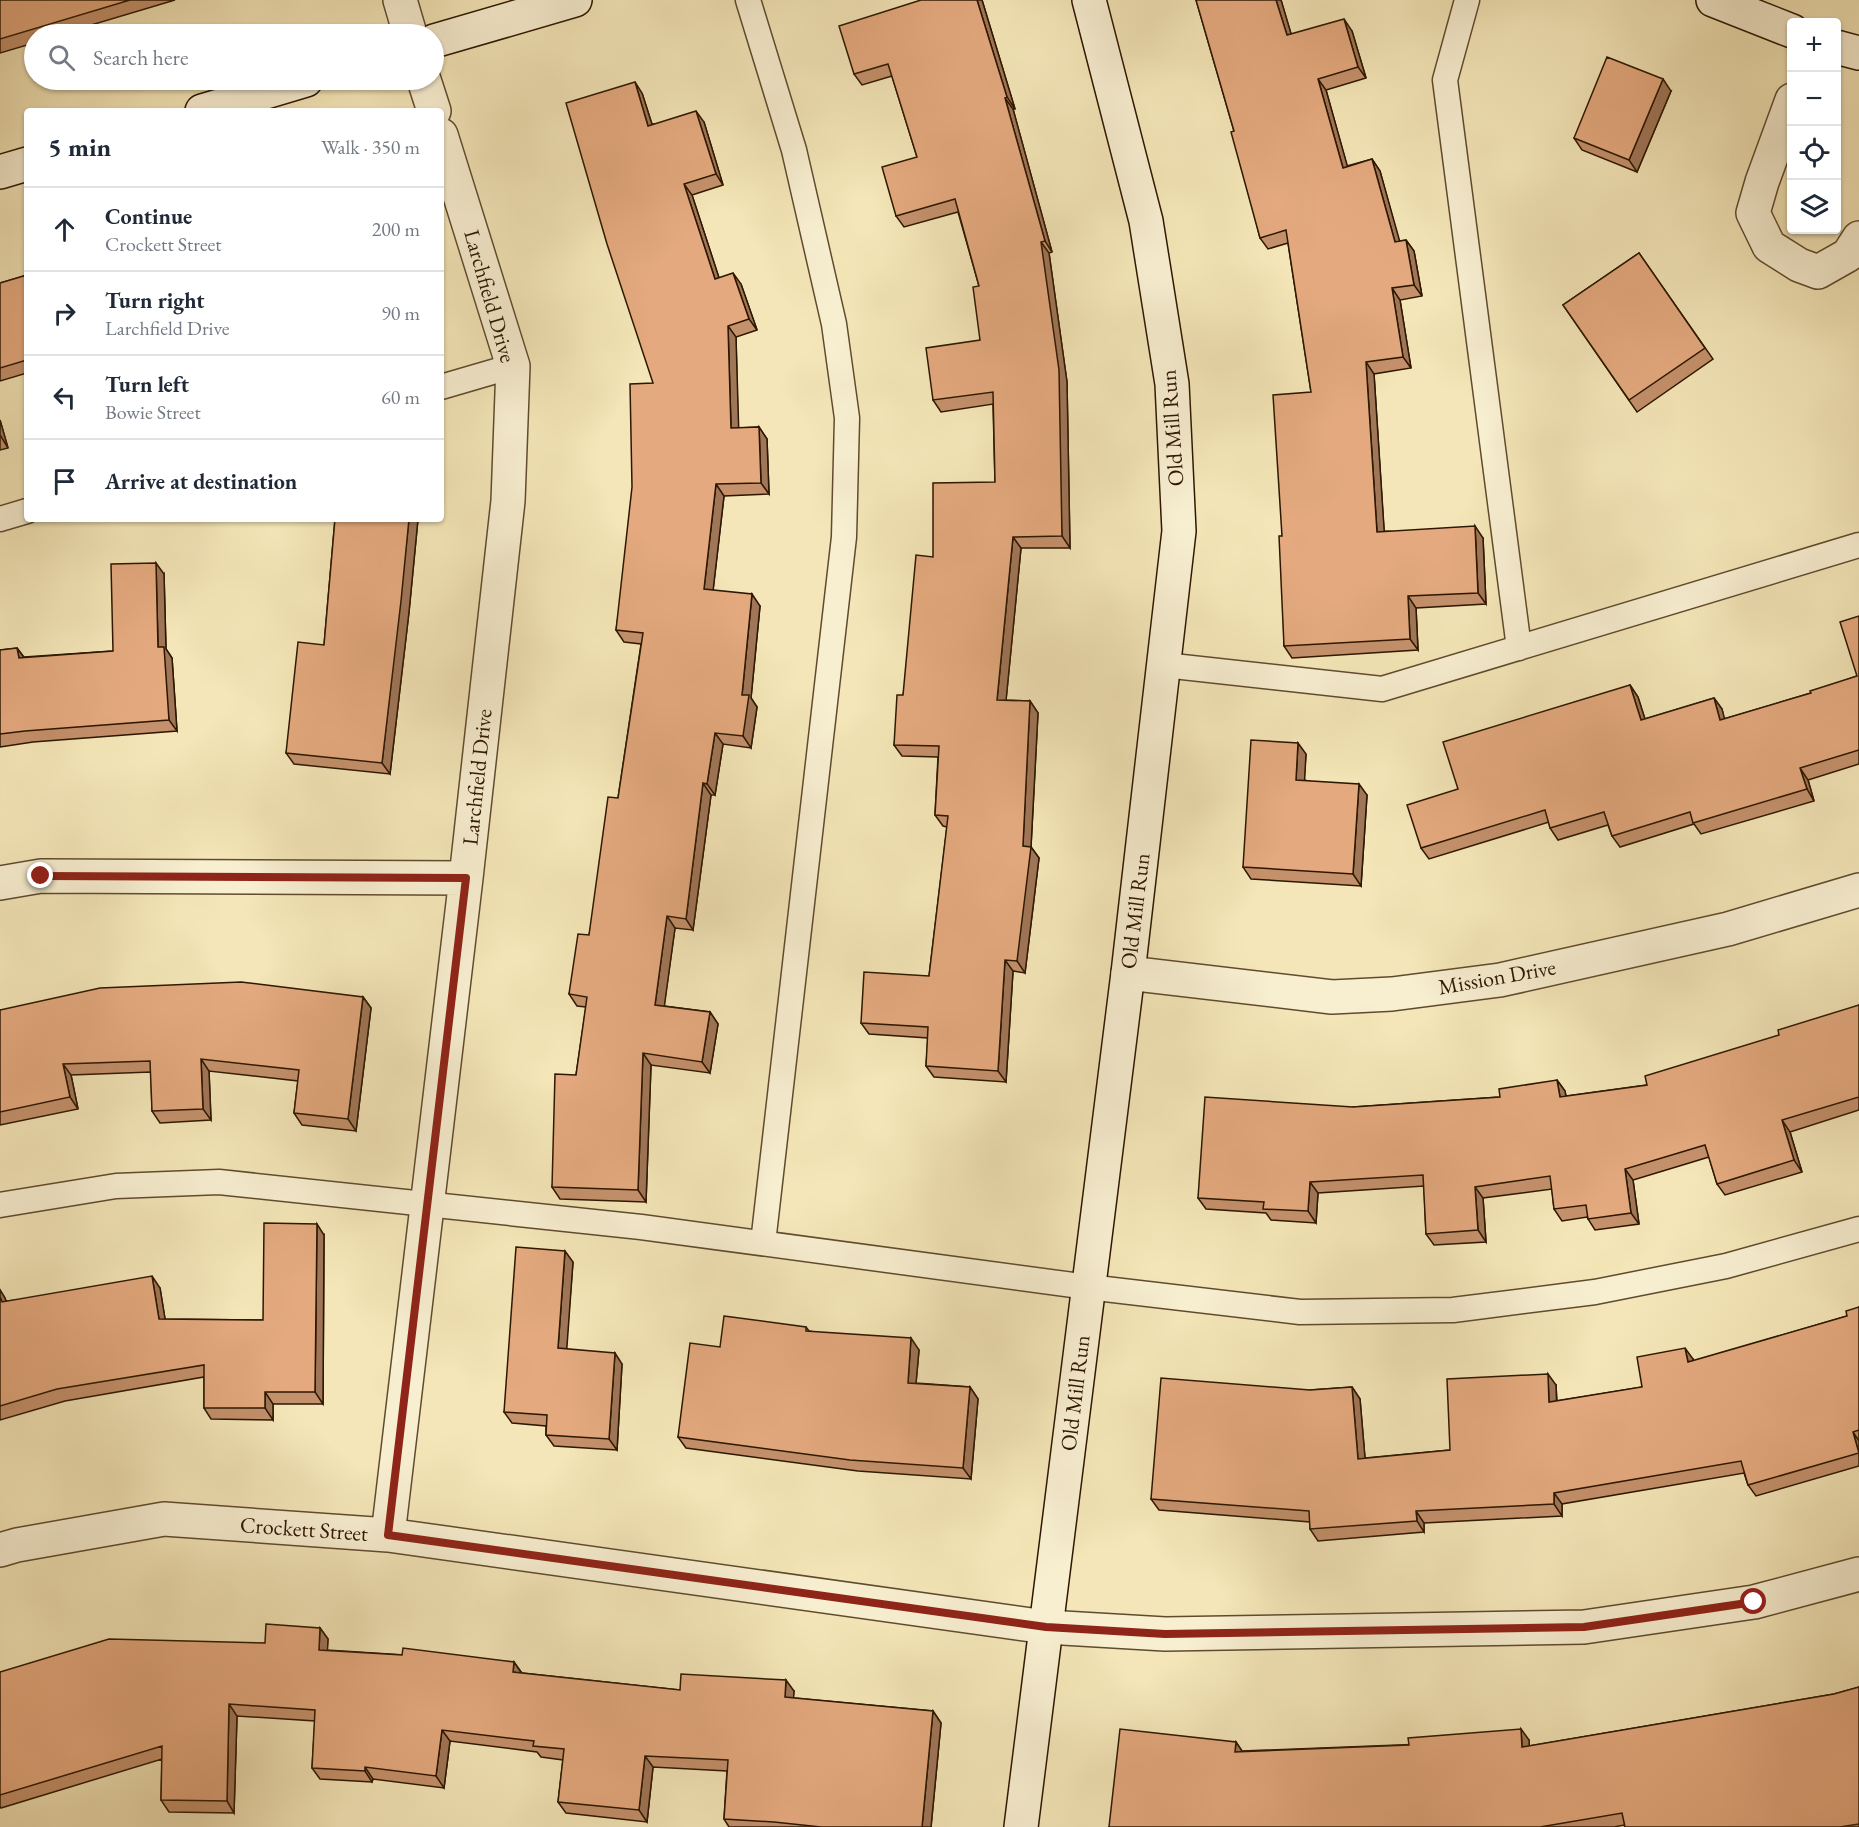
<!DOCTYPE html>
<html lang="en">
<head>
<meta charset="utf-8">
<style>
	body { margin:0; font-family:"EB Garamond",serif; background:#f6f6f7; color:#1f2937 }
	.controls { position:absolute; right:18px; top:18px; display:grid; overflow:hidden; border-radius:6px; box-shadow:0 2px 4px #0004 }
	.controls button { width:54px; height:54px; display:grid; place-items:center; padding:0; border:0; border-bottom:2px solid #e0e1e3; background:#fff; color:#1f2937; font:30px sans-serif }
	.stop { position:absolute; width:18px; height:18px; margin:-14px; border:4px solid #8f2418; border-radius:50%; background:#fff }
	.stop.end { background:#8f2418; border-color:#fff; box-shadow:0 2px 6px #0008 }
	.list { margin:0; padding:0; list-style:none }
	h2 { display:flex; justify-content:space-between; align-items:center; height:78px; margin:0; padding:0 24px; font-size:26px }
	h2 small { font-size:20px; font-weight:400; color:#747a83 }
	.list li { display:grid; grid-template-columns:39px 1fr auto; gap:18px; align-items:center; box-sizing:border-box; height:84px; padding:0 24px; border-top:2px solid #e0e1e3 }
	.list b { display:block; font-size:22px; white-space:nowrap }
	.list p { margin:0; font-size:20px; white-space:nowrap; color:#747a83 }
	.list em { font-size:20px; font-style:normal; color:#747a83 }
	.icon { flex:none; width:33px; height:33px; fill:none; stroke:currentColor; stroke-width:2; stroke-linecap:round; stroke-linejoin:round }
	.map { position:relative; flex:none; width:1859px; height:1827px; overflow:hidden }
	.search { position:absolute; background:#fff; box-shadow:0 2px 4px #0004; left:24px; top:24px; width:420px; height:66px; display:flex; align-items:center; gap:15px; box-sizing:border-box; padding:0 21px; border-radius:33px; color:#747a83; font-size:22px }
	.panel { position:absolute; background:#fff; box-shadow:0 2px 4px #0004; left:24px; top:108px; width:420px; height:414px; border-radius:6px }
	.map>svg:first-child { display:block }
</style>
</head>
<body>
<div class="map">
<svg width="1859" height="1827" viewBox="0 0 1859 1827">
	<rect width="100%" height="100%" fill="#f4e6b8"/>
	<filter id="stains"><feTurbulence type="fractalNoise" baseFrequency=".00333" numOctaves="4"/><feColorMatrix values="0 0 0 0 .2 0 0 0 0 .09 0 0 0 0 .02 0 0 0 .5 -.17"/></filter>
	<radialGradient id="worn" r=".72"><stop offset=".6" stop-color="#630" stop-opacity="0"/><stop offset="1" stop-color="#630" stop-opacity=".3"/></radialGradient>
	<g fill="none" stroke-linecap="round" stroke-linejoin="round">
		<g stroke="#5f4b2e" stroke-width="27">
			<path id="lane" d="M 748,0 L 794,150 L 834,324 L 847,418 L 844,537 L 763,1243
				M 1467,0 L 1445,80 L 1519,648
				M 441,387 L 513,366
				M 0,519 L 27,511
				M 1164,665 L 1382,689 L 1859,545
				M 0,1205 L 116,1186 L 219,1182 L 641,1227 L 1088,1287 L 1300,1312 L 1453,1310 L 1595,1292 L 1726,1266 L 1859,1229"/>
		</g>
		<g stroke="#5f4b2e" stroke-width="36">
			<path id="street" d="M 400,0 L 410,34
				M 424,80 L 434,111
				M 1792,100 L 1762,182 L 1753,213 L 1769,246 L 1799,265 L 1818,272 L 1848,255 L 1859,238
				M 0,883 L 41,876 L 466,878
				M 1128,973 L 1332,997 L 1392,994 L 1500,980 L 1728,929 L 1859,890
				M 388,1535 L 466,878 L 508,501 L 513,366 L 441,135
				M 0,1550 L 17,1545 L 164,1519 L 388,1535 L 1046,1627 L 1165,1634 L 1584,1627 L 1754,1602 L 1859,1574"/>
		</g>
		<g stroke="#2d1700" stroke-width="36">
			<path id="secondary" d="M 1713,0 L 1792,31
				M 434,41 L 575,0
				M 1836,47 L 1859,53
				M 202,111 L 306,80
				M 0,172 L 27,164
				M 1021,1827 L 1128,973 L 1179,531 L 1172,384 L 1146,221 L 1089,0"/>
		</g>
		<use href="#lane" stroke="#f8efd1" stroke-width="24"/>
		<use href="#street" stroke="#f8efd1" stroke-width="33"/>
		<use href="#secondary" stroke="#f8efd1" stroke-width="33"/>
	</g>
	<path fill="#c4916c" stroke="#2d1700" stroke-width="1.5" d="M 0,0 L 175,0 L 61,34 L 34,34 L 34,43 L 0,53 Z
		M 982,0 L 1015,109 L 1013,109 L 1052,252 L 1049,253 L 1067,382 L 1070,548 L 1021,548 L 1006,700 L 1030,701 L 1038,713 L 1031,847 L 1039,858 L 1025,973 L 1013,971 L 1006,1082 L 934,1077 L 926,1066 L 928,1038 L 869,1034 L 861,1023 L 929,976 L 947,827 L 943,826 L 935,815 L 938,757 L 902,756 L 894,745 L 903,695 L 933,557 L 995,482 L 993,404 L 941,412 L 933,400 L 980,340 L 979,286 L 958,212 L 904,227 L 896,216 L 917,157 L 892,76 L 862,85 L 854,74 Z
		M 1196,0 L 1281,0 L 1291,34 L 1352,31 L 1366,78 L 1326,90 L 1347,166 L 1372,159 L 1380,171 L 1399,241 L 1406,240 L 1414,251 L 1422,296 L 1400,300 L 1411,368 L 1374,374 L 1384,531 L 1483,538 L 1486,604 L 1416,608 L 1418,650 L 1292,658 L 1284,646 L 1282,536 L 1311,392 L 1288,243 L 1268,249 L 1260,238 L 1234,131 Z
		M 1671,91 L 1637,172 L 1582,150 L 1574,138 Z
		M 642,93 L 652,124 L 704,122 L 723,185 L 692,195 L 719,278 L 741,284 L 757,330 L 736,337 L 738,428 L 759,427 L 767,439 L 769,494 L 724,496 L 713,590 L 760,606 L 751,698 L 757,707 L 751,748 L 723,744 L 715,795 L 711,795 L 693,930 L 675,928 L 664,1006 L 710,1012 L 718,1024 L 710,1073 L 651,1065 L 646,1202 L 560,1199 L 552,1187 L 576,1075 L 586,1007 L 577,1006 L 569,994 L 589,935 L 618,798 L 641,644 L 624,642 L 616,630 L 653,383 Z
		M 1639,253 L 1713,359 L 1637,412 L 1563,305 Z
		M 27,275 L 27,373 L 0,381 L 0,283 Z
		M 0,420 L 8,448 L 0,450 Z
		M 335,519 L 418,519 L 409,612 L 390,774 L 294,764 L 286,753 L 324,645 Z
		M 164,574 L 166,649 L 172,658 L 177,731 L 33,742 L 0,747 L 0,650 L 17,648 L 24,657 L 113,651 Z
		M 1859,616 L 1859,764 L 1808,780 L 1814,801 L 1701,834 L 1694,824 L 1620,847 L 1612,836 L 1608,825 L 1558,840 L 1550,828 L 1549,822 L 1429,859 L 1421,848 L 1458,789 L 1630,685 L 1638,697 L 1645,719 L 1714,698 L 1722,709 L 1724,719 L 1811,693 L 1857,676 Z
		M 1306,754 L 1304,780 L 1367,795 L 1361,886 L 1251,879 L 1243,867 Z
		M 363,997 L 371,1008 L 356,1131 L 302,1125 L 294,1113 L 298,1081 L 209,1071 L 211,1120 L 160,1123 L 152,1111 L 151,1072 L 71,1075 L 78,1109 L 0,1125 L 0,1010 Z
		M 1859,1005 L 1859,1110 L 1790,1132 L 1802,1172 L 1725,1195 L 1717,1184 L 1709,1157 L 1633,1180 L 1639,1224 L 1595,1230 L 1588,1219 L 1587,1217 L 1562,1221 L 1554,1209 L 1552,1189 L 1483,1198 L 1486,1242 L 1434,1245 L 1426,1234 L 1424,1186 L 1318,1193 L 1316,1223 L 1271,1220 L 1266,1213 L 1206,1209 L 1198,1198 L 1353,1107 L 1500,1097 L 1557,1080 L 1565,1091 L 1566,1096 L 1647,1085 Z
		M 324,1235 L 323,1404 L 273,1404 L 273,1420 L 211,1419 L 204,1408 L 204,1377 L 65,1401 L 0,1420 L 0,1290 L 5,1298 L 6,1301 L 160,1288 L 165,1319 L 263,1320 Z
		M 573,1262 L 566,1349 L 622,1364 L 617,1450 L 554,1446 L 546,1435 L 546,1426 L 512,1423 L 504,1412 Z
		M 1859,1307 L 1859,1466 L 1756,1496 L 1748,1485 L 1744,1473 L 1562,1504 L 1562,1516 L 1424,1523 L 1424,1532 L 1318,1541 L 1310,1529 L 1310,1522 L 1159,1510 L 1151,1499 L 1310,1390 L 1352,1387 L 1360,1399 L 1365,1458 L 1450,1450 L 1556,1385 L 1557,1401 L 1642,1387 L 1693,1359 L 1694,1361 L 1847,1316 Z
		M 806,1327 L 809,1331 L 919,1350 L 916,1383 L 970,1387 L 978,1399 L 971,1479 L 858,1471 L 686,1448 L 678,1437 L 720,1347 Z
		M 320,1628 L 328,1639 L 327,1650 L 514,1662 L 522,1673 L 680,1690 L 794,1691 L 793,1698 L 933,1711 L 941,1723 L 931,1827 L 729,1827 L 724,1819 L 727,1771 L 653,1767 L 647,1822 L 566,1813 L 558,1802 L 563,1760 L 541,1757 L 537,1752 L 450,1741 L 444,1788 L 373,1779 L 372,1782 L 320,1779 L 312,1768 L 315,1721 L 237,1716 L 234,1813 L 169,1812 L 161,1800 L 162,1759 L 1,1808 L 0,1806 L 0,1672 L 265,1643 Z
		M 1859,1687 L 1859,1827 L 1625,1827 L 1624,1825 L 1614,1827 L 1109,1827 L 1236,1742 L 1242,1751 L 1529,1740 L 1529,1746 L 1834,1694 Z"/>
	<path fill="#a07658" stroke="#2d1700" stroke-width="1.5" d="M 977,0 L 982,0 L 1015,109 L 1007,97 Z
		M 1276,0 L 1281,0 L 1295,47 L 1287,35 Z
		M 1344,19 L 1352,31 L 1366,78 L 1358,67 Z
		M 1318,79 L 1326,90 L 1351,179 L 1343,168 Z
		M 1663,79 L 1671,91 L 1637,172 L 1629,160 Z
		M 635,82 L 642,93 L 656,137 L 648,126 Z
		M 1005,98 L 1013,109 L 1052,252 L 1045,241 Z
		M 696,111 L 704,122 L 723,185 L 716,174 Z
		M 1372,159 L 1380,171 L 1403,253 L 1395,242 Z
		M 684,184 L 692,195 L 723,290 L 715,279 Z
		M 1406,240 L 1414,251 L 1422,296 L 1414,285 Z
		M 1041,242 L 1049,253 L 1067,382 L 1070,548 L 1062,536 Z
		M 733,273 L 741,284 L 757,330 L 749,319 Z
		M 1392,288 L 1400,300 L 1411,368 L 1403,357 Z
		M 728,326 L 736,337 L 739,439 L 731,428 Z
		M 1366,362 L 1374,374 L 1385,543 L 1377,532 Z
		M 0,420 L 8,448 L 0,435 Z
		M 759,427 L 767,439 L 769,494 L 761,483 Z
		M 716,484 L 724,496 L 712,600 L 704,589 Z
		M 409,519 L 418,519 L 409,612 L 390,774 L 382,763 Z
		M 1475,526 L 1483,538 L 1486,604 L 1478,593 Z
		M 1013,537 L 1021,548 L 1005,711 L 997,700 Z
		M 156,563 L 164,574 L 166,649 L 172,658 L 177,731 L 169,720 L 158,647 Z
		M 752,594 L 760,606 L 751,698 L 757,707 L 751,748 L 743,736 L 742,695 Z
		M 1408,596 L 1416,608 L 1418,650 L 1410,639 Z
		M 17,648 L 25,659 L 19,658 Z
		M 1630,685 L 1638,697 L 1649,732 L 1641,720 Z
		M 1714,698 L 1722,709 L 1728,732 L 1720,720 Z
		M 1030,701 L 1038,713 L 1031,847 L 1039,858 L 1025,973 L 1017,961 Z
		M 715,733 L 723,744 L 715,795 L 707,784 Z
		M 1298,743 L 1306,754 L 1304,791 L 1296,780 Z
		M 1800,768 L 1808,780 L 1814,801 L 1807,789 Z
		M 703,783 L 711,795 L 693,930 L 686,919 Z
		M 1359,784 L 1367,795 L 1361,886 L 1353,874 Z
		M 667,916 L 675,928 L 663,1016 L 655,1005 Z
		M 1005,960 L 1013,971 L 1006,1082 L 998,1071 Z
		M 363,997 L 371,1008 L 356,1131 L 348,1119 Z
		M 710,1012 L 718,1024 L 710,1073 L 702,1062 Z
		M 643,1053 L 651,1065 L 646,1202 L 638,1190 Z
		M 201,1059 L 209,1071 L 211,1120 L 203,1109 Z
		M 63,1064 L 71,1075 L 78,1109 L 70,1097 Z
		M 1557,1080 L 1565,1091 L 1568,1108 L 1560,1097 Z
		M 1782,1120 L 1790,1132 L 1802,1172 L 1794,1160 Z
		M 1625,1169 L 1633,1180 L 1639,1224 L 1631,1213 Z
		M 1310,1182 L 1318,1193 L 1316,1223 L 1308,1211 Z
		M 1475,1187 L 1483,1198 L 1486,1242 L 1478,1230 Z
		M 317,1224 L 324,1235 L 323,1404 L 315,1392 Z
		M 565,1251 L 573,1262 L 566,1360 L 558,1348 Z
		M 152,1276 L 160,1288 L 167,1331 L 159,1319 Z
		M 0,1290 L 5,1298 L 9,1313 L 2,1302 L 0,1297 Z
		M 911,1338 L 919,1350 L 915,1394 L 908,1383 Z
		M 1685,1348 L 1693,1359 L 1696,1374 L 1688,1362 Z
		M 615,1353 L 622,1364 L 617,1450 L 609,1439 Z
		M 1548,1374 L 1556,1385 L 1557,1414 L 1549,1402 Z
		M 970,1387 L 978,1399 L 971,1479 L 963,1468 Z
		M 1352,1387 L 1360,1399 L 1366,1470 L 1358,1459 Z
		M 265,1392 L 273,1404 L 273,1420 L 265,1408 Z
		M 1853,1432 L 1859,1441 L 1859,1453 Z
		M 1554,1493 L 1562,1504 L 1562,1516 L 1554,1504 Z
		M 1416,1511 L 1424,1523 L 1424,1532 L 1417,1521 Z
		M 320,1628 L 328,1639 L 327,1661 L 319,1650 Z
		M 514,1662 L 522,1674 L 513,1672 Z
		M 786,1680 L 794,1691 L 793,1708 L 785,1697 Z
		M 229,1704 L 237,1716 L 234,1813 L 227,1801 Z
		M 933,1711 L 941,1723 L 931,1827 L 922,1827 Z
		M 1521,1729 L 1529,1740 L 1530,1759 L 1522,1747 Z
		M 442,1730 L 450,1741 L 444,1788 L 436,1776 Z
		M 1236,1742 L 1244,1754 L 1235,1752 Z
		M 645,1756 L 653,1767 L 647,1822 L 639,1810 Z
		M 365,1767 L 373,1779 L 372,1782 L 365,1771 Z"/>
	<path fill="#e4a97e" stroke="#2d1700" stroke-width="1.5" d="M 0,0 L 130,0 L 0,39 Z
		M 921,0 L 977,0 L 1007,97 L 1005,98 L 1045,241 L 1041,242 L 1059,370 L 1062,536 L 1013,537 L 997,700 L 1030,701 L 1023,846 L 1031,847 L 1017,961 L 1005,960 L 998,1071 L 926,1066 L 928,1027 L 861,1023 L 864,972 L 929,976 L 948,816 L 935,815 L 939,746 L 894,745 L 897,695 L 903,695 L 916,555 L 933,557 L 933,483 L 995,482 L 993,392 L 933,400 L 926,348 L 980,340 L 973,287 L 979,286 L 955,199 L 896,216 L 882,167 L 917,157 L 888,64 L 854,74 L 839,26 Z
		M 1196,0 L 1276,0 L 1287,35 L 1344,19 L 1358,67 L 1318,79 L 1343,168 L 1372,159 L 1395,242 L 1406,240 L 1414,285 L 1392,288 L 1403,357 L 1366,362 L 1377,532 L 1475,526 L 1478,593 L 1408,596 L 1410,639 L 1284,646 L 1279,536 L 1282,536 L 1273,395 L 1311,392 L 1286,230 L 1260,238 L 1231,132 L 1234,131 Z
		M 1607,57 L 1663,79 L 1629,160 L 1574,138 Z
		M 635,82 L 648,126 L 696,111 L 716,174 L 684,184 L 715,279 L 733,273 L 749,319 L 728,326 L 731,428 L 759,427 L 761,483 L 716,484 L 704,589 L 752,594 L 742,695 L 749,695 L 743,736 L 715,733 L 707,784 L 703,783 L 686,919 L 667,916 L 655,1005 L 710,1012 L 702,1062 L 643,1053 L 638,1190 L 552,1187 L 555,1074 L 576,1075 L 587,997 L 569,994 L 578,934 L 589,935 L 608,797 L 618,798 L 643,633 L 616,630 L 632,487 L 630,384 L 653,383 L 607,244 L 566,103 Z
		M 1639,253 L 1705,348 L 1629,400 L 1563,305 Z
		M 27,275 L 27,360 L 0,368 L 0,283 Z
		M 335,519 L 409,519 L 401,601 L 382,763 L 286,753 L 298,642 L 324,645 Z
		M 156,563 L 158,647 L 164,647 L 169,720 L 25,731 L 0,734 L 0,650 L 17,648 L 19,658 L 113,651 L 111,564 Z
		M 1859,616 L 1859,750 L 1800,768 L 1807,789 L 1693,823 L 1690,812 L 1612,836 L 1604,812 L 1550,828 L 1545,810 L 1421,848 L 1407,805 L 1458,789 L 1443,742 L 1630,685 L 1641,720 L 1714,698 L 1720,720 L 1811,693 L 1810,691 L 1857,676 L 1840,622 Z
		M 1251,740 L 1298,743 L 1296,780 L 1359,784 L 1353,874 L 1243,867 Z
		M 241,982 L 363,997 L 348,1119 L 294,1113 L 299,1070 L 201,1059 L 203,1109 L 152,1111 L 150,1061 L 63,1064 L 70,1097 L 0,1112 L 0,1010 L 100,988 Z
		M 1859,1005 L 1859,1097 L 1782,1120 L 1794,1160 L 1717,1184 L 1705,1145 L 1625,1169 L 1631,1213 L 1588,1219 L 1586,1205 L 1554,1209 L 1550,1176 L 1475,1187 L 1478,1230 L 1426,1234 L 1423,1175 L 1310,1182 L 1308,1211 L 1263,1209 L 1264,1202 L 1198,1198 L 1205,1097 L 1353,1107 L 1500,1097 L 1499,1089 L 1557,1080 L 1560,1097 L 1647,1085 L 1645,1076 L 1779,1035 L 1778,1030 Z
		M 264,1223 L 317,1224 L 315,1392 L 265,1392 L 265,1408 L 204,1408 L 204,1365 L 57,1389 L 0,1406 L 0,1297 L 2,1302 L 152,1276 L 159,1319 L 263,1320 Z
		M 516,1247 L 565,1251 L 558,1348 L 615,1353 L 609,1439 L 546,1435 L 547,1415 L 504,1412 Z
		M 1859,1307 L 1859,1430 L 1853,1432 L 1859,1453 L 1748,1485 L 1741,1461 L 1554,1493 L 1554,1504 L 1416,1511 L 1417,1521 L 1310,1529 L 1309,1511 L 1151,1499 L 1161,1378 L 1310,1390 L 1352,1387 L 1358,1459 L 1450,1450 L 1447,1379 L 1548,1374 L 1549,1402 L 1642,1387 L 1637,1357 L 1685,1348 L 1688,1362 L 1847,1316 L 1846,1311 Z
		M 724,1316 L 806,1327 L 806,1331 L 911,1338 L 908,1383 L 970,1387 L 963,1468 L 850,1460 L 678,1437 L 690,1343 L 720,1347 Z
		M 266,1624 L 320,1628 L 319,1650 L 402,1655 L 403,1648 L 514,1662 L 513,1672 L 680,1690 L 681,1674 L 786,1680 L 785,1697 L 933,1711 L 922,1827 L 821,1827 L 774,1822 L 724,1819 L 728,1760 L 645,1756 L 639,1810 L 558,1802 L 564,1749 L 533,1746 L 534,1741 L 442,1730 L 436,1776 L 365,1767 L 365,1771 L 312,1768 L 315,1710 L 229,1704 L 227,1801 L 161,1800 L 162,1746 L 0,1795 L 0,1672 L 109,1639 L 265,1643 Z
		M 1859,1687 L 1859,1824 L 1840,1827 L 1625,1827 L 1622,1813 L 1540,1827 L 1109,1827 L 1120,1729 L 1236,1742 L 1235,1752 L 1409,1745 L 1408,1738 L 1521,1729 L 1522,1747 L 1834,1694 Z"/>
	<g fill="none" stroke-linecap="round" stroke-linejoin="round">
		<path stroke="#8f2418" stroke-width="8" d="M 41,876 L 466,878 L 388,1535 L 1046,1627 L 1165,1634 L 1584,1627 L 1754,1602"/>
	</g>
	<g text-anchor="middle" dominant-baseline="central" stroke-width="4.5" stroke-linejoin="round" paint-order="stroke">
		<g font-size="22" fill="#2d1700" stroke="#f8efd1">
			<text transform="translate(490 296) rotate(74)">Larchfield Drive</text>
			<text transform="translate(1172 428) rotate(-94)">Old Mill Run</text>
			<text transform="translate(477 777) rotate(-84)">Larchfield Drive</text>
			<text transform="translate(1135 911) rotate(-83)">Old Mill Run</text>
			<text transform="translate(1497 977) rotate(-10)">Mission Drive</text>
			<text transform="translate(1075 1393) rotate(-83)">Old Mill Run</text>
			<text transform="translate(304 1529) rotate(4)">Crockett Street</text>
		</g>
	</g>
	<rect width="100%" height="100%" filter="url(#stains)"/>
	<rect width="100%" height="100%" fill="url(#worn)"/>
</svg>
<div class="controls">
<button>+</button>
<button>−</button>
<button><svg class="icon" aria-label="locate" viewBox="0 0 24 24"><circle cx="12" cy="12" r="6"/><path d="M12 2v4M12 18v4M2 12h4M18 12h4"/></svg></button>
<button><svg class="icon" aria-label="layers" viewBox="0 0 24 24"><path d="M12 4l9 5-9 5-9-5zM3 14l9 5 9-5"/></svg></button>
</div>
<div class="stop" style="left:1754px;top:1602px"></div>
<div class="stop end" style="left:41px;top:876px"></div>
<div class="search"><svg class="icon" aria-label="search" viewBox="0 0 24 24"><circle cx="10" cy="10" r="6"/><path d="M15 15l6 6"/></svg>Search here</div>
<section class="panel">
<h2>5 min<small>Walk · 350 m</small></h2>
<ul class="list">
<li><svg class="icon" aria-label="ahead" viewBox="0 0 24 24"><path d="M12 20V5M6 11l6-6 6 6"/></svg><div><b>Continue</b><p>Crockett Street</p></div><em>200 m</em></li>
<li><svg class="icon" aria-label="right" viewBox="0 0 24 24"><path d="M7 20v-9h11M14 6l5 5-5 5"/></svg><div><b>Turn right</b><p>Larchfield Drive</p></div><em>90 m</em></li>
<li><svg class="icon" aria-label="left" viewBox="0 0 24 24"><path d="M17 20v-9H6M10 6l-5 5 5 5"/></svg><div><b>Turn left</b><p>Bowie Street</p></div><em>60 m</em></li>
<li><svg class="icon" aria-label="arrive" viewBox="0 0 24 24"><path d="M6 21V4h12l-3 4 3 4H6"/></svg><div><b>Arrive at destination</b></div></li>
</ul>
</section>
</div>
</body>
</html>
